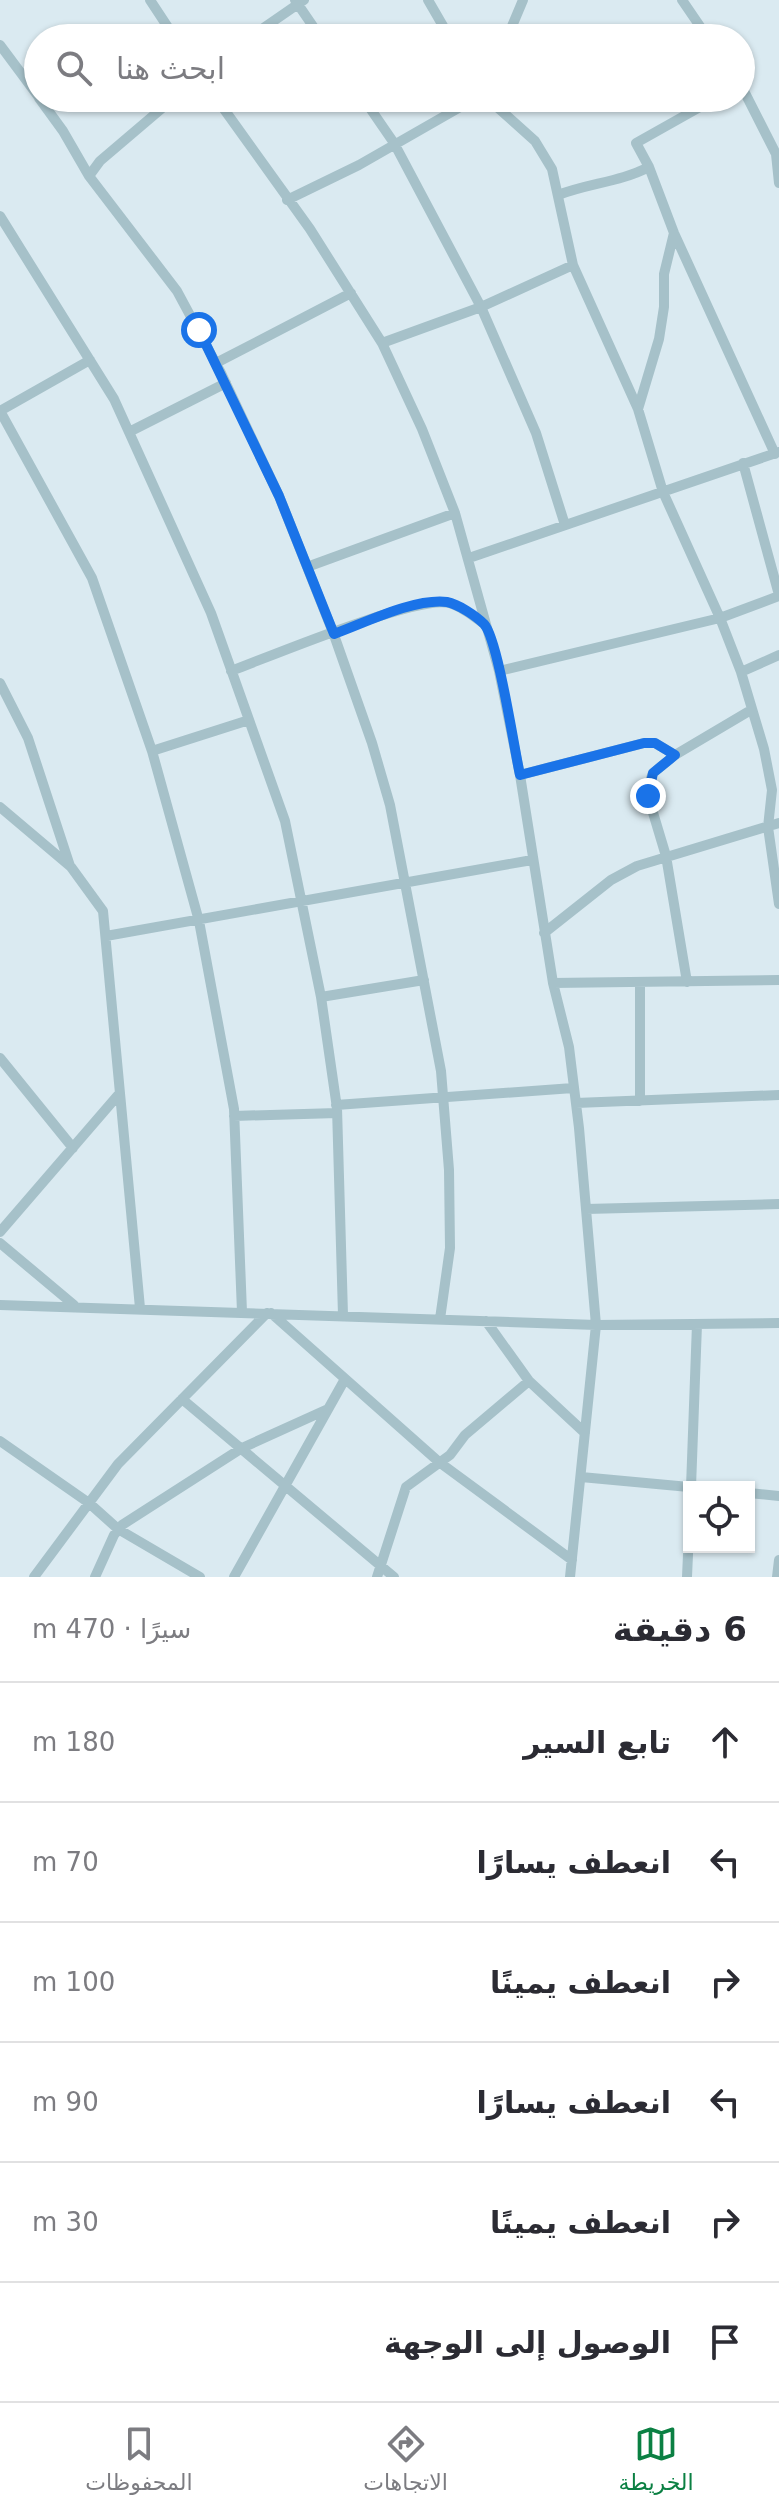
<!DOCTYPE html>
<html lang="ar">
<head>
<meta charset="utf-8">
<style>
	body { margin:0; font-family:"DejaVu Sans","Noto Naskh Arabic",sans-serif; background:#f7f7f7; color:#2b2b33; direction:rtl }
	.controls { position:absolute; right:24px; bottom:24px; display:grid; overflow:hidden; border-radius:0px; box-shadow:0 2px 6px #0004 }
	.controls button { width:72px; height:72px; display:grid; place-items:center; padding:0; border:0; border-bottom:2px solid #e1e1e2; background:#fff; color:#2b2b33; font:40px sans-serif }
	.stop { position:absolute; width:24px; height:24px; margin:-18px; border:6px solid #1a73e8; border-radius:50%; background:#fff }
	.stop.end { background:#1a73e8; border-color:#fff; box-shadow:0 2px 8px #0008 }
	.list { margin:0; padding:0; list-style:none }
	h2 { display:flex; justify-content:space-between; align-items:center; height:104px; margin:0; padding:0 32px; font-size:34px }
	h2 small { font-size:26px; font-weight:400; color:#7c7c81 }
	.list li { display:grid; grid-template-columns:52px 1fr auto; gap:24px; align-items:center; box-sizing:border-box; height:120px; padding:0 32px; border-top:2px solid #e1e1e2 }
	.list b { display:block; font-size:30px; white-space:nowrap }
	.list em { font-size:26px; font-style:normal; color:#7c7c81 }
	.icon { flex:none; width:44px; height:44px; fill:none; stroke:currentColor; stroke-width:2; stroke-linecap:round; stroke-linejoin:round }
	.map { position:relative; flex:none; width:779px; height:1577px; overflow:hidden; direction:ltr }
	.search { position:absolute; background:#fff; box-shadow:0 2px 6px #0004; left:24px; right:24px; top:24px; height:88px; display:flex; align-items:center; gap:20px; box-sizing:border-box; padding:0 28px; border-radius:44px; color:#7c7c81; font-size:30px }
	.sheet { height:824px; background:#fff }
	nav { display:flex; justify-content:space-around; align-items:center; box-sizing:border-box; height:112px; border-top:2px solid #e1e1e2; background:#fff; font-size:22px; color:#7c7c81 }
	nav a { display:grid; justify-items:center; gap:4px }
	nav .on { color:#0b8043 }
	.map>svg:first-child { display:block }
</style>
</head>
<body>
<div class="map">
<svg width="779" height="1577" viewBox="0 0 779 1577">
	<rect width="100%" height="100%" fill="#daeaf1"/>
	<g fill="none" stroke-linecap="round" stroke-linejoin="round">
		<path stroke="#a6c1c9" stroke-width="10" d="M 150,0 L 175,38
			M 295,0 L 321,38
			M 428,0 L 450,38
			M 682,0 L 708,38
			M 249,38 L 304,0
			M 507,38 L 523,0
			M 0,45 L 38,96
			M 741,85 L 776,154 L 779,183
			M 39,98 L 63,131 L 89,176 L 177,291 L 220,371 L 279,496 L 334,635 L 372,743 L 390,805 L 441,1071 L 449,1170 L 450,1248 L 440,1319
			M 216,98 L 310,229 L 382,343 L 422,429 L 455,513 L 499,671 L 520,775 L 553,983 L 569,1047 L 579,1128 L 596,1325 L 570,1577
			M 363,98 L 394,143 L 481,307 L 536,433 L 565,525
			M 487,98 L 535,141 L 552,169 L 573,265 L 638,409 L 663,492 L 720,618 L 741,672 L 764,749 L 772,790 L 768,827 L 779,904
			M 716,98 L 636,143 L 649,167 L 674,233 L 775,454
			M 89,176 L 100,161 L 174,98
			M 558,195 C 589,183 620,182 649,167
			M 287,200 L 359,165 L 476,98
			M 0,216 L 114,399 L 211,613 L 285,821 L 321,997 L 337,1108 L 343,1315
			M 382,343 L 481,307 L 573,265
			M 216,363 L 351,293
			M 638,409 L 659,339 L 664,307 L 664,274 L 674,233
			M 0,411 L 92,578 L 152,751 L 199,921 L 234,1109 L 242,1312
			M 0,411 L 90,360
			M 129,432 L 226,383
			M 743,463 L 779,595
			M 469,558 L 779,452
			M 307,567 L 455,513
			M 231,671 C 271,656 417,595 449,603 C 462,606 475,618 486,625
			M 499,671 L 720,618 L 779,596
			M 741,672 L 779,655
			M 0,683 L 28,738 L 70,866
			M 152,751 L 249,720
			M 520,775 L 644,743 L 655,743 L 675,755
			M 0,807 L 71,867 L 103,911 L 140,1308
			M 544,933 L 611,880 L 637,866 L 779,823
			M 106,936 L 532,860
			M 687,982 L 666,856 L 648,796 L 650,781 L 653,773 L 675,755 L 751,710
			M 553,983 L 779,980
			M 321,997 L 424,980
			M 0,1058 L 73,1148
			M 640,1101 L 640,982
			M 576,1103 L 779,1095
			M 336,1105 L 573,1088
			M 234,1116 L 337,1113
			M 586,1209 L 779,1204
			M 0,1232 L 119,1094
			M 0,1243 L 74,1305
			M 0,1305 L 596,1325 L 779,1323
			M 271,1313 L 439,1462 L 572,1560
			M 486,1321 L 529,1381 L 585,1433
			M 182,1399 L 394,1577
			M 0,1441 L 89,1503 L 118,1529 L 200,1577
			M 581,1477 L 689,1487
			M 691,1487 L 697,1324
			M 749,1493 L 779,1496
			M 34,1577 L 118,1464 L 267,1313
			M 95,1577 L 114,1535 L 122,1525 L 242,1448 L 328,1409
			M 234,1577 L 345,1379
			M 377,1577 L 406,1487 L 450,1455 L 465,1435 L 529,1381
			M 687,1577 L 689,1532
			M 777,1577 L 779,1560"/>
	</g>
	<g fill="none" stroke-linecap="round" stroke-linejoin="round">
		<path stroke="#1a73e8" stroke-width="10" d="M 199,330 L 279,496 L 334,634 C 365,623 414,598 447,602 C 458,604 476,616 484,624 C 498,639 514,748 520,775 L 644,743 L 655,743 L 675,755 L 653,773 L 648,796"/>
	</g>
</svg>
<div class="controls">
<button><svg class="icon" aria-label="locate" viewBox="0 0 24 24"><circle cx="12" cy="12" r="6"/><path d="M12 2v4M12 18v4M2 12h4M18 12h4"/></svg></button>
</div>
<div class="stop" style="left:199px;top:330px"></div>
<div class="stop end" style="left:648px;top:796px"></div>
<div class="search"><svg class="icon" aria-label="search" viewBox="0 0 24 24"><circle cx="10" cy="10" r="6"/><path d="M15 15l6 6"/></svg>ابحث هنا</div>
</div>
<section class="sheet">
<h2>6 دقيقة<small>سيرًا · 470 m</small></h2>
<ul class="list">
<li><svg class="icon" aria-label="ahead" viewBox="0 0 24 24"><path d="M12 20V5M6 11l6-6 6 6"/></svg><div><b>تابع السير</b></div><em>180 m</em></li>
<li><svg class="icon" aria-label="left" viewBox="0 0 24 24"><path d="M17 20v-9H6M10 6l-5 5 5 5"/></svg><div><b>انعطف يسارًا</b></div><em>70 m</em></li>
<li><svg class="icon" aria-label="right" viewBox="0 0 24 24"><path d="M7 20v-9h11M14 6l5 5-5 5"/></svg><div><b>انعطف يمينًا</b></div><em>100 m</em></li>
<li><svg class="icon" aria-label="left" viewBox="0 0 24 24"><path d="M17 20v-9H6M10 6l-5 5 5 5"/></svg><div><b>انعطف يسارًا</b></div><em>90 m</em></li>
<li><svg class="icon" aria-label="right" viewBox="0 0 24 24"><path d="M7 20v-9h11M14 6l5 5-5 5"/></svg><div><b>انعطف يمينًا</b></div><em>30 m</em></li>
<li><svg class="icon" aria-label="arrive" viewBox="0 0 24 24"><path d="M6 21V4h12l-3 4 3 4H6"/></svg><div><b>الوصول إلى الوجهة</b></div></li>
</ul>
</section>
<nav>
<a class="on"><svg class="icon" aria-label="map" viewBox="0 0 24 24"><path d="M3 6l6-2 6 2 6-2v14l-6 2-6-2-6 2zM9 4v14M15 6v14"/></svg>الخريطة</a>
<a><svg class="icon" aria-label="directions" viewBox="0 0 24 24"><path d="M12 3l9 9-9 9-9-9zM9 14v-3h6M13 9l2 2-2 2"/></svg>الاتجاهات</a>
<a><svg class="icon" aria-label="saved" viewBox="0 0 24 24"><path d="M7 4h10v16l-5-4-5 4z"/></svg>المحفوظات</a>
</nav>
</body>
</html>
